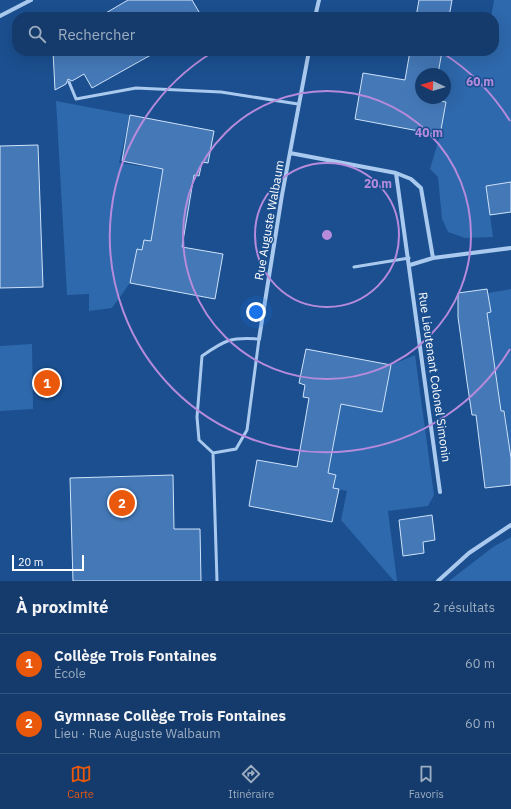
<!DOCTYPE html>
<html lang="fr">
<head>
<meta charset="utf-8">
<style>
	body { margin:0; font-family:"IBM Plex Sans",sans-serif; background:#1d4271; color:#f1f3f6 }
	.compass { position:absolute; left:415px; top:68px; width:36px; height:36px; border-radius:50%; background:#143b6b; box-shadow:0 4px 16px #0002; rotate:274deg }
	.scale { position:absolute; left:12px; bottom:10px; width:72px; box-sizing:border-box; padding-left:4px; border:2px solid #fff; border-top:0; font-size:11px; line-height:14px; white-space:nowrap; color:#fff; -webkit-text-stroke:3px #1b4f8f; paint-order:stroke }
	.you { position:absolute; left:256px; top:312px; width:14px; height:14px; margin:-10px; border:3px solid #fff; border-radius:50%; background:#1a73e8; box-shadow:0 0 0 6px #1a73e833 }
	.badge { display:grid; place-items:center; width:26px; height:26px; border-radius:50%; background:#ea580c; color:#fff; font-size:13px; font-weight:700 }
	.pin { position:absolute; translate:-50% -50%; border:2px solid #fff; box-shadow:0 1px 4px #0006 }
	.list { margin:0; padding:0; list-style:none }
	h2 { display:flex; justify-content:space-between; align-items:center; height:52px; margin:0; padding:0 16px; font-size:17px }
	h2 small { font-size:13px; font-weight:400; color:#9dadc1 }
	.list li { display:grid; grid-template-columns:26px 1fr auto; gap:12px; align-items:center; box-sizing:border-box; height:60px; padding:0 16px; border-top:1px solid #33557e }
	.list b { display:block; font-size:15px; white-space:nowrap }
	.list p { margin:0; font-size:13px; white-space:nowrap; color:#9dadc1 }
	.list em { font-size:13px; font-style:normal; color:#9dadc1 }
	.icon { flex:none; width:22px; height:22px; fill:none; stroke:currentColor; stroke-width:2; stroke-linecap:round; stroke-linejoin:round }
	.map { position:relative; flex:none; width:511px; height:581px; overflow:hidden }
	.search { position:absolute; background:#143b6b; box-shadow:0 4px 16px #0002; left:12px; right:12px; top:12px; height:44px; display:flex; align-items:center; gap:10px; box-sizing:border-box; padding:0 14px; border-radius:16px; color:#9dadc1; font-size:15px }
	.sheet { height:172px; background:#143b6b }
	nav { display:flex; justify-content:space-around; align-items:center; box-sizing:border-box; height:56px; border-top:1px solid #33557e; background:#143b6b; font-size:11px; color:#9dadc1 }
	nav a { display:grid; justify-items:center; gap:2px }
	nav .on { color:#ea580c }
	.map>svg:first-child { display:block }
</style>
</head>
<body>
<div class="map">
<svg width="511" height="581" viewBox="0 0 511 581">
	<rect width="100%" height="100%" fill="#1b4f8f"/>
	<path fill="#2e69ad" d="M 494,0 L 511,0 L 511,182 L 486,186 L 493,237 L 465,238 L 448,232 L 442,219 L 438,177 L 430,169 L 440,135 L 446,102 L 440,101 L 440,98 L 445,98 L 445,74 L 438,74 L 442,51 L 494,51 L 494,17 L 491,17 Z
		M 56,101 L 130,115 L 119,163 L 163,169 L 151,241 L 144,240 L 142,250 L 137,249 L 130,283 L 112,308 L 89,311 L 89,294 L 67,295 Z
		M 511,289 L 511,460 L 505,411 L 501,411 L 487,313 L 491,312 L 488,293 Z
		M 32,344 L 33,409 L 0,411 L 0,346 Z
		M 415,355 L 434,495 L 428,506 L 388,511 L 397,581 L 394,581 L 341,520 L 347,491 L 333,488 L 336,475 L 328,473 L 341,404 L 382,412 L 391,365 Z
		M 511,537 L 511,581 L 449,581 L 493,547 Z"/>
	<path fill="#4478b7" stroke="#cfe3fa" d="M 128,0 L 192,0 L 202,17 L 99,17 Z
		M 419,0 L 452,0 L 449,17 L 416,17 Z
		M 53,51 L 158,51 L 92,88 L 84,74 L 72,81 L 68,79 L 66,84 L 55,90 Z
		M 410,51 L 442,51 L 438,74 L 421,74 L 421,98 L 440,98 L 440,101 L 446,102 L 440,135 L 355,119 L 363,73 L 405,80 Z
		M 130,115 L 214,131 L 208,163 L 202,162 L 199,176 L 194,175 L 182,247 L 223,254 L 215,299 L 130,283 L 137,249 L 142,250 L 144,240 L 151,241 L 163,169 L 122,161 Z
		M 38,145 L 43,287 L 0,288 L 0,146 Z
		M 511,182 L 511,212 L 490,215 L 486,186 Z
		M 487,289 L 491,312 L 487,313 L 501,411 L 504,411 L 511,458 L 511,485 L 485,488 L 476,415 L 472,415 L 467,382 L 458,317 L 458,293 Z
		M 306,349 L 391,365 L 382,412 L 341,404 L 328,473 L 336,475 L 333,488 L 339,489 L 332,522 L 249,506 L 257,460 L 297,467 L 309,398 L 303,397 L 305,385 L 299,383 Z
		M 173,475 L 174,529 L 200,529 L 201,581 L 73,581 L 70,478 Z
		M 432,515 L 435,540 L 423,542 L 424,553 L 403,556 L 399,520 Z"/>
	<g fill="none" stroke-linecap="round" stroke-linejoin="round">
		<path stroke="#a9c9ee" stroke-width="3" d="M 69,82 L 76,99 L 136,88 L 221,92 L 298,104
			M 354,267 L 409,258
			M 213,453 L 236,449 L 247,430 L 259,339 C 230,337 225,340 202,356 L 197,417 L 199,440 L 213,453 L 217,581"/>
		<path stroke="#a9c9ee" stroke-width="4" d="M 0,16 L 31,0
			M 315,17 L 319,0
			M 290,153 L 396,173 L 411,179 L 421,188 L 433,258
			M 396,173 L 440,492
			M 410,265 L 433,258 L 511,248
			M 259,339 L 282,195 L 309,51
			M 438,581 L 469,553 L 511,525"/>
	</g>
	<g fill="none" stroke="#b68bdc" stroke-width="2">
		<circle cx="327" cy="235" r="72"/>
		<circle cx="327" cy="235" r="144"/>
		<path d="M510 349A216 216 0 1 1 213 52M441 52A216 216 0 0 1 510 121"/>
	</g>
	<g text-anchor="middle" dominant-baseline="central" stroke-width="3" stroke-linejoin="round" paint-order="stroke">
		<g font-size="12" fill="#fff" stroke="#1b4f8f">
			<text transform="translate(269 220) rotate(-80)">Rue Auguste Walbaum</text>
			<text transform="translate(435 377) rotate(82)">Rue Lieutenant Colonel Simonin</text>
		</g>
	</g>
	<circle cx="327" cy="235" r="6" fill="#b68bdc" stroke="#1b4f8f" stroke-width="2"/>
	<g font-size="12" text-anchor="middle" font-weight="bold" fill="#b68bdc" stroke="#1b4f8f" stroke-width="3" stroke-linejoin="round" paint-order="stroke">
		<text x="480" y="86">60 m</text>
		<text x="429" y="137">40 m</text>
		<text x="378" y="188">20 m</text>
	</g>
</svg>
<svg class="compass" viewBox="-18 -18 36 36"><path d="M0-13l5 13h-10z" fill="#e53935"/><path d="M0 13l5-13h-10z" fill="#9dadc1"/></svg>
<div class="scale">20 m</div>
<div class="you"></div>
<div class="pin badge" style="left:47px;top:383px">1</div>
<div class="pin badge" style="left:122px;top:503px">2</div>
<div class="search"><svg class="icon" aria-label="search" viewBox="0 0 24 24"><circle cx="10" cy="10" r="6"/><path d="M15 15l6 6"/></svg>Rechercher</div>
</div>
<section class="sheet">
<h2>À proximité<small>2 résultats</small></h2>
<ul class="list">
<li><span class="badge">1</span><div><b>Collège Trois Fontaines</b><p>École</p></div><em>60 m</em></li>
<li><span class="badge">2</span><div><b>Gymnase Collège Trois Fontaines</b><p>Lieu · Rue Auguste Walbaum</p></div><em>60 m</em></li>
</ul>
</section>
<nav>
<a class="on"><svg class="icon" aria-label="map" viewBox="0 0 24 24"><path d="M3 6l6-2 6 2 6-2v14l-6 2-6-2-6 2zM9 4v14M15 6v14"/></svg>Carte</a>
<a><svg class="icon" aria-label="directions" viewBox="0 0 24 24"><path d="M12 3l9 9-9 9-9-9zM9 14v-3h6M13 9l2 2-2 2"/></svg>Itinéraire</a>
<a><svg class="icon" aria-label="saved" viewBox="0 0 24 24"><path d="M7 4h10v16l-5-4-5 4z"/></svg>Favoris</a>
</nav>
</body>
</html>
